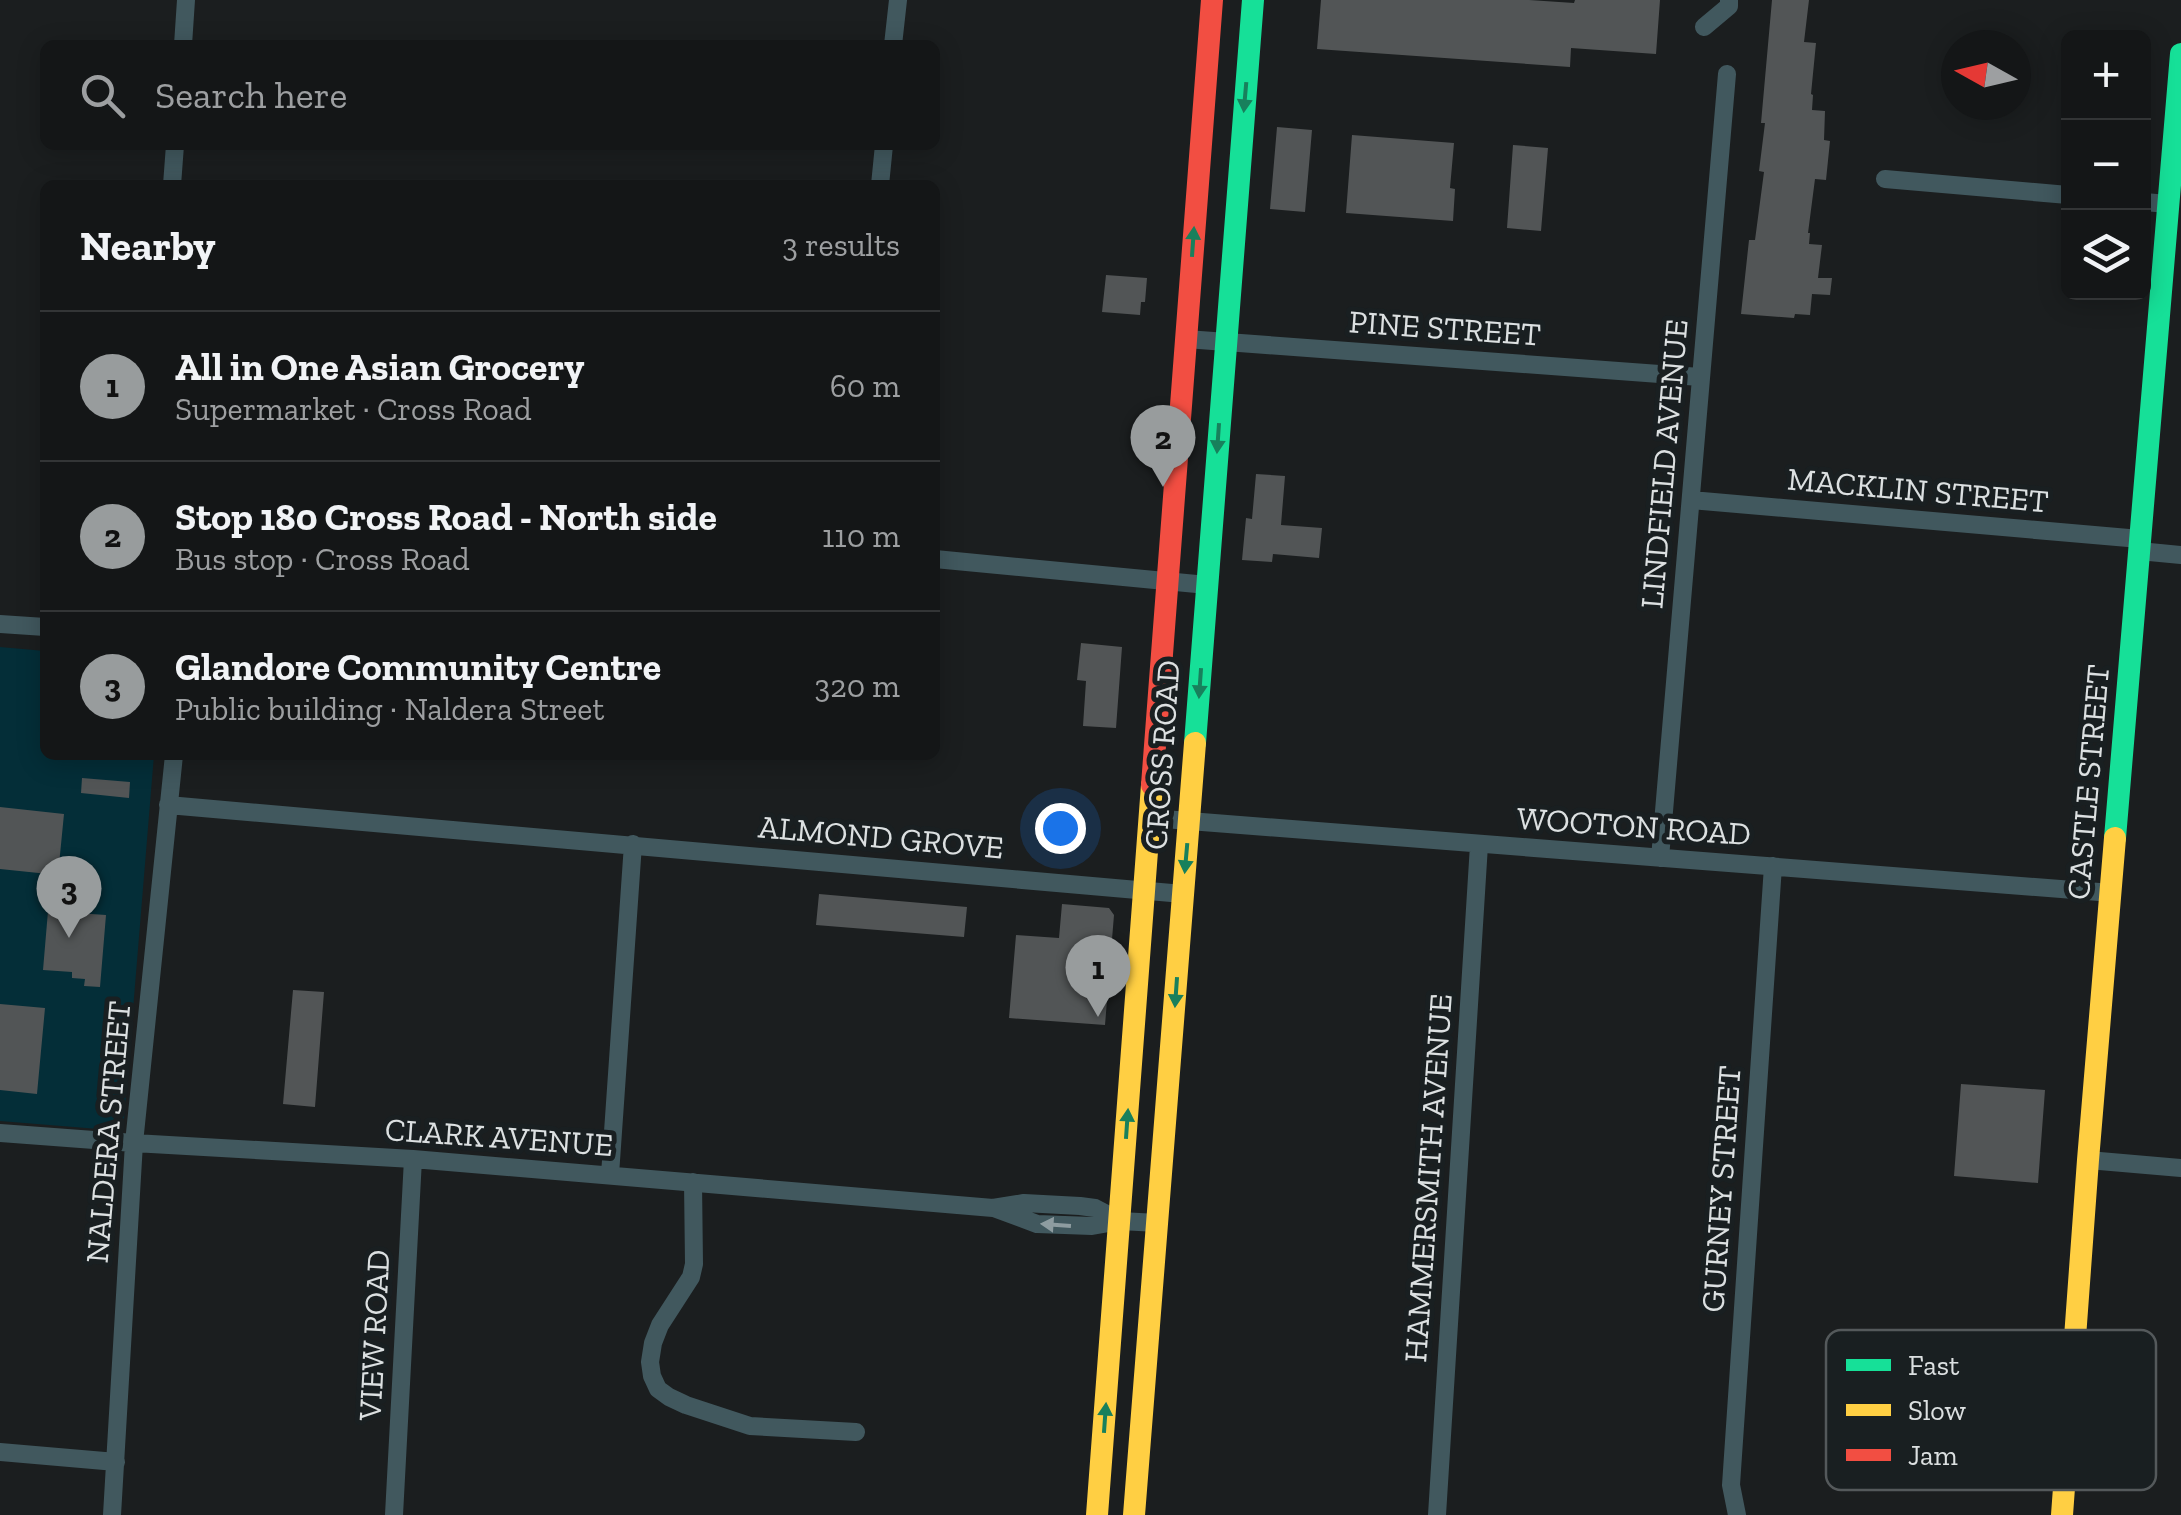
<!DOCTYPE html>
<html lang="en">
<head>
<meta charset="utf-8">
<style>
	body { margin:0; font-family:"Zilla Slab",serif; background:#1d1f20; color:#f1f3f6 }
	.controls { position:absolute; right:30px; top:30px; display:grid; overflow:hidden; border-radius:15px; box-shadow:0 5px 25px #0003 }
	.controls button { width:90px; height:90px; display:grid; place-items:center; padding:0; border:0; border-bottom:2px solid #333536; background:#141617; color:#f1f3f6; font:50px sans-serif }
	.compass { position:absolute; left:1941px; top:30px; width:90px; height:90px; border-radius:50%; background:#141617; box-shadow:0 5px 25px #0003; rotate:278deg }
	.you { position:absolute; left:1060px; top:828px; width:35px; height:35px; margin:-25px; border:8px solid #fff; border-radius:50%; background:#1a73e8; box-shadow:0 0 0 15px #1a73e833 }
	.badge { display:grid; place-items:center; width:65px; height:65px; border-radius:50%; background:#989c9d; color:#111; font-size:32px; font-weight:700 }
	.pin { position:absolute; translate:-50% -82px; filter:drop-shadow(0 2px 5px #0008) }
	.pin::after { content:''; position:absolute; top:52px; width:35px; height:30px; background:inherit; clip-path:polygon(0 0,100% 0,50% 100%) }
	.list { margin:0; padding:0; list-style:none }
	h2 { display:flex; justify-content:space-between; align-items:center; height:130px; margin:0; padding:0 40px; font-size:42px }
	h2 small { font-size:32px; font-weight:400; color:#9d9fa1 }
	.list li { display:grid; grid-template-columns:65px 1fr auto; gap:30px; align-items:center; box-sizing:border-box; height:150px; padding:0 40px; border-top:2px solid #333536 }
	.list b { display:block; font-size:38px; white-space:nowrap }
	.list p { margin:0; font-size:32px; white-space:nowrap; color:#9d9fa1 }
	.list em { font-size:32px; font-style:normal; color:#9d9fa1 }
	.icon { flex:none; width:55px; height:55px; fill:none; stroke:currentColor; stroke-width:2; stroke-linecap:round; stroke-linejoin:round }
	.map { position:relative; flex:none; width:2181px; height:1515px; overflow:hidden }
	.search { position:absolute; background:#141617; box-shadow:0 5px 25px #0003; left:40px; top:40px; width:900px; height:110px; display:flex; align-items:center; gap:25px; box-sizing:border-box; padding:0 35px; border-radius:15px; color:#9d9fa1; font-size:38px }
	.panel { position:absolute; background:#141617; box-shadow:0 5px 25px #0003; left:40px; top:180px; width:900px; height:580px; border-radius:15px }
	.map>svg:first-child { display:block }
</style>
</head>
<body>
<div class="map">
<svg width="2181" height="1515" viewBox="0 0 2181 1515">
	<rect width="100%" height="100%" fill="#1b1e1f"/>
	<path fill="#042e38" d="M 0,647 L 45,651 L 45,755 L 154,755 L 123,1131 L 0,1121 Z"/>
	<path fill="#525556" d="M 1321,0 L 1529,0 L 1574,3 L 1575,0 L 1660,0 L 1656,54 L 1571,48 L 1570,67 L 1317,49 Z
		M 1772,0 L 1809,0 L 1804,42 L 1816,43 L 1811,94 L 1813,95 L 1812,110 L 1825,111 L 1824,140 L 1830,141 L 1826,180 L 1815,179 L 1808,233 L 1810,233 L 1809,244 L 1822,245 L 1818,278 L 1832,278 L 1830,295 L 1812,294 L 1810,315 L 1795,314 L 1794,318 L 1741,314 L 1749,240 L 1755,240 L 1764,172 L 1759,171 L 1765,123 L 1761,123 Z
		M 1277,127 L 1312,130 L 1305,212 L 1270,209 Z
		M 1352,135 L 1454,143 L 1450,188 L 1455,189 L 1453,221 L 1346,213 Z
		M 1513,145 L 1548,148 L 1541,231 L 1507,228 Z
		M 1106,275 L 1147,278 L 1145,302 L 1141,302 L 1140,315 L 1102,312 Z
		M 1256,474 L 1285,476 L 1281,525 L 1322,528 L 1319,558 L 1273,554 L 1272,562 L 1242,560 L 1246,518 L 1252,519 Z
		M 1081,643 L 1122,647 L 1116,728 L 1083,726 L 1086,681 L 1077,680 Z
		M 82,778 L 130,782 L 129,798 L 81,793 Z
		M 0,807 L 64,814 L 58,875 L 0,869 Z
		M 819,894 L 967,907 L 964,937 L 816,925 Z
		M 1062,904 L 1109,908 L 1114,915 L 1105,1025 L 1009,1018 L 1016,935 L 1059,938 Z
		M 48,911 L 106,915 L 100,987 L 84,986 L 85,979 L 72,978 L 72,972 L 43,970 Z
		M 293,990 L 324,992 L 315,1107 L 283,1104 Z
		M 0,1004 L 45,1008 L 37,1094 L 0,1090 Z
		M 1961,1084 L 2045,1090 L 2038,1183 L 1954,1176 Z"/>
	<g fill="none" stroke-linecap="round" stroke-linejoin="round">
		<path stroke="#41585e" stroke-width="18" d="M 1704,27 L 1729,6 L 1729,0
			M 183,45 L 186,0
			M 893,45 L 898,0
			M 1885,179 L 2068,195
			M 172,185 L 175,145
			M 880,185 L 884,145
			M 2144,202 L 2168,204
			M 1186,339 L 1700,377
			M 1691,500 L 2140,539
			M 2139,551 L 2181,555
			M 935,559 L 1207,585
			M 0,624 L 45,627
			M 168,805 L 1183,894
			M 1151,818 L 2112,893
			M 1660,858 L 1727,74
			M 0,1133 L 134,1143 L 413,1159 L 993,1208 L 1024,1203 L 1080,1206 L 1095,1208 L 1120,1221
			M 2088,1160 L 2181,1168
			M 610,1175 L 633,844
			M 693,1182 L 694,1264 L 691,1277 L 660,1325 L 653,1343 L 650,1362 L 652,1376 L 658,1389 L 669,1397 L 686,1405 L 750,1426 L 856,1432
			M 994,1208 L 1037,1224 L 1092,1226 L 1120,1221 L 1158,1223
			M 0,1452 L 116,1462
			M 112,1515 L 134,1143 L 174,755
			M 394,1515 L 413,1159
			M 1437,1515 L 1479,845
			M 1737,1515 L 1731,1485 L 1773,866"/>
		<path stroke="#16e098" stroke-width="22" d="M 1195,743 L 1253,0
			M 2115,838 L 2181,54"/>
		<path stroke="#ffcf43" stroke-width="22" d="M 1097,1515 L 1152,785
			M 1134,1515 L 1195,743
			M 2062,1515 L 2088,1160 L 2115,838"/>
		<path stroke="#f24e42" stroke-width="22" d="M 1152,785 L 1212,0"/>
	</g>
	<defs><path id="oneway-solid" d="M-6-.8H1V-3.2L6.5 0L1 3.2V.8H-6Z" transform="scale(2.5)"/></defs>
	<g fill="#18805c">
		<use href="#oneway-solid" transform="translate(1245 97) rotate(95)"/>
		<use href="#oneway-solid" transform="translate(1193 242) rotate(-86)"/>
		<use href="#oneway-solid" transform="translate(1218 438) rotate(94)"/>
		<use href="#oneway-solid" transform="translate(1200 683) rotate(94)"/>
		<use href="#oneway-solid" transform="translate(1186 858) rotate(95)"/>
		<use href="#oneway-solid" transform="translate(1176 992) rotate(94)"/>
		<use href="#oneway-solid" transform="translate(1127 1124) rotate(-86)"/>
		<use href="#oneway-solid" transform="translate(1105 1418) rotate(-86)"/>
	</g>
	<use fill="#8e9ca0" href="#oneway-solid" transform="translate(1056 1225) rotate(-176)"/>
	<g text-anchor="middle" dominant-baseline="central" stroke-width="10" stroke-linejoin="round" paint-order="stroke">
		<g font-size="32" fill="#dce0e1" stroke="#191f21">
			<text transform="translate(1445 328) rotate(4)">PINE STREET</text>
			<text transform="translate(1664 464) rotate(-85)">LINDFIELD AVENUE</text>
			<text transform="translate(1918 490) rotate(5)">MACKLIN STREET</text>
			<text transform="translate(1162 755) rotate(-86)">CROSS ROAD</text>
			<text transform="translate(2088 782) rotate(-85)">CASTLE STREET</text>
			<text transform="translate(1634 826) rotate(4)">WOOTON ROAD</text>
			<text transform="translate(881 837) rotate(5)">ALMOND GROVE</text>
			<text transform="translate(108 1132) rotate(-85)">NALDERA STREET</text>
			<text transform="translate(499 1137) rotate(4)">CLARK AVENUE</text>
			<text transform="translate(1428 1178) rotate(-86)">HAMMERSMITH AVENUE</text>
			<text transform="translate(1721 1189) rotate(-86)">GURNEY STREET</text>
			<text transform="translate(374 1335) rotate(-87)">VIEW ROAD</text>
		</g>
	</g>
	<rect x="1826" y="1330" width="330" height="160" rx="15" fill="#191f21" stroke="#54595b" stroke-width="2.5"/>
	<rect x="1846" y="1359" width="45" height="12" fill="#16e098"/>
	<rect x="1846" y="1404" width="45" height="12" fill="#ffcf43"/>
	<rect x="1846" y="1449" width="45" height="12" fill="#f24e42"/>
	<g font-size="28" fill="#dce0e1">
		<text x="1908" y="1375">Fast</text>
		<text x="1908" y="1420">Slow</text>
		<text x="1908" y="1465">Jam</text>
	</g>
</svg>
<div class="controls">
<button>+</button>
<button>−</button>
<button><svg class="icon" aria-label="layers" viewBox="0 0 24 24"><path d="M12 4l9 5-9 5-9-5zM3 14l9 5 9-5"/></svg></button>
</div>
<svg class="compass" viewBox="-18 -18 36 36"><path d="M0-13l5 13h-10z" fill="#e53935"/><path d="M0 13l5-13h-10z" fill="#9d9fa1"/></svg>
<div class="you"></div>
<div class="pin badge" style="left:1098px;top:1017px">1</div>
<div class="pin badge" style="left:1163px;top:487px">2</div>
<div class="pin badge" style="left:69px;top:938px">3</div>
<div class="search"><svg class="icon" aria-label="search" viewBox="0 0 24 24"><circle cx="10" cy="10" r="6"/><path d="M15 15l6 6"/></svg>Search here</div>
<section class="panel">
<h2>Nearby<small>3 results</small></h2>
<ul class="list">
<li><span class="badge">1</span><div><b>All in One Asian Grocery</b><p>Supermarket · Cross Road</p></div><em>60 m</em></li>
<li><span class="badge">2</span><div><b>Stop 180 Cross Road - North side</b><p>Bus stop · Cross Road</p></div><em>110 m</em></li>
<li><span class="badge">3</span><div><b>Glandore Community Centre</b><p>Public building · Naldera Street</p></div><em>320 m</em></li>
</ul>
</section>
</div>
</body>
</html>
